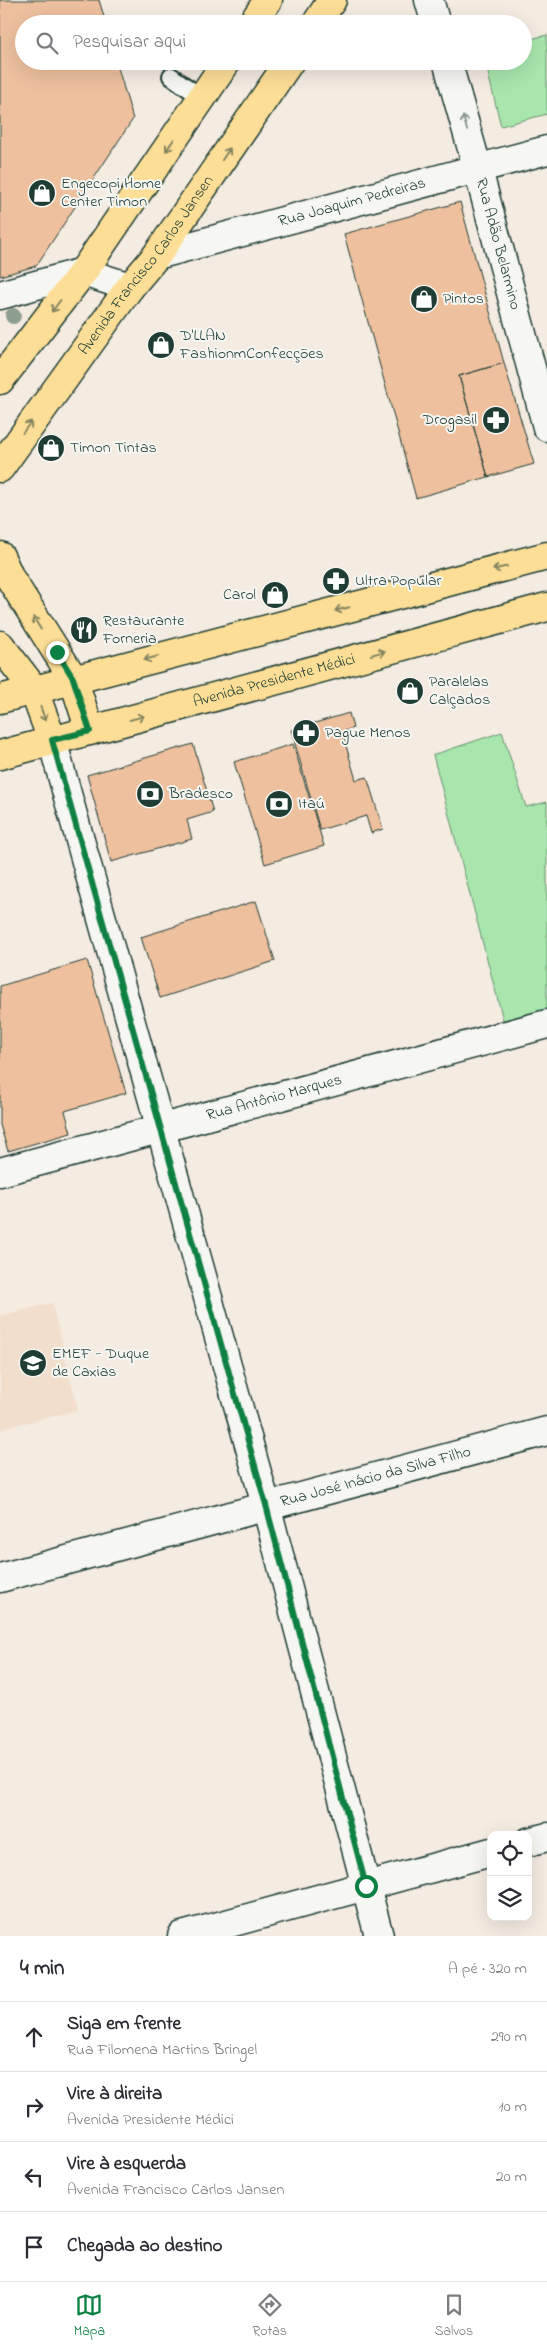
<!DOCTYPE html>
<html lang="pt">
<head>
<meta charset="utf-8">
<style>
	body { margin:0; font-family:"Indie Flower",sans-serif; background:#f2f2f3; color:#2b2b33 }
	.controls { position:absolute; right:15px; bottom:15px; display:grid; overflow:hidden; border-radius:10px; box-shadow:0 5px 20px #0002 }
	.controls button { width:45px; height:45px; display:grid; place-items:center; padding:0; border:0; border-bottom:1px solid #e1e1e2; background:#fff; color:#2b2b33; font:25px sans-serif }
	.stop { position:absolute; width:15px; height:15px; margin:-11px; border:4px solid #0b8043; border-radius:50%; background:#fff }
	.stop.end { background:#0b8043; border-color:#fff; box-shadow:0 1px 5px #0008 }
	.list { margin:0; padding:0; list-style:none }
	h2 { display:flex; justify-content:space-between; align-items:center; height:65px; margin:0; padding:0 20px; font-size:21px }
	h2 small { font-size:16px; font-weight:400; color:#7c7c81 }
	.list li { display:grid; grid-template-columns:32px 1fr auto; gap:15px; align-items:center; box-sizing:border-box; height:70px; padding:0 20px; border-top:1px solid #e1e1e2 }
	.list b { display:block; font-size:19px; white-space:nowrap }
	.list p { margin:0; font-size:16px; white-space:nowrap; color:#7c7c81 }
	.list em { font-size:16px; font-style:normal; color:#7c7c81 }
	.icon { flex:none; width:28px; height:28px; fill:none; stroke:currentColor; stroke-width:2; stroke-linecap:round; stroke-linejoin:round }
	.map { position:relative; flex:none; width:547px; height:1936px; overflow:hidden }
	.search { position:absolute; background:#fff; box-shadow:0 5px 20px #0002; left:15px; right:15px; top:15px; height:55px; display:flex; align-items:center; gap:12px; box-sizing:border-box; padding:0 18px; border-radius:28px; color:#7c7c81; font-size:19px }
	.sheet { height:345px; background:#fff }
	nav { display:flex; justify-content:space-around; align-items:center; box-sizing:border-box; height:70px; border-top:1px solid #e1e1e2; background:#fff; font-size:14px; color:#7c7c81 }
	nav a { display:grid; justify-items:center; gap:2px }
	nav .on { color:#0b8043 }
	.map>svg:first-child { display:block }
</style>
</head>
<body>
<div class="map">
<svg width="547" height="1936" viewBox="0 0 547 1936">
	<rect width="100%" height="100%" fill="#f4ebe1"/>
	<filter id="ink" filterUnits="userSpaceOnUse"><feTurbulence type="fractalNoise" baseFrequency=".02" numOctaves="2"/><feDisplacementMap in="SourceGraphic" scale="10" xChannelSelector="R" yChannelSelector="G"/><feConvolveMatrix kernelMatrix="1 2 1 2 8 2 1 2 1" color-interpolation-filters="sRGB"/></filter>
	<g filter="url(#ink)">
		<path fill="#f2decd" d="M 52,1303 L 78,1410 L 0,1429 L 0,1316 Z"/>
		<path fill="#a8e6ad" stroke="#649270" d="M 547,35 L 547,114 L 501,126 L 485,61 L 523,61 L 523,41 Z
			M 502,732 L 526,807 L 547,802 L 547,1010 L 504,1023 L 433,755 Z"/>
		<path fill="#eec09e" stroke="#1f3d34" d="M 0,0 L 99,0 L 106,24 L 24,24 L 24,61 L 116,61 L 133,119 L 36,266 L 0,276 Z
			M 460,202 L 504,363 L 459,376 L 488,477 L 416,498 L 344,234 Z
			M 504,363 L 534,464 L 488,477 L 459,376 Z
			M 349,713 L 353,728 L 342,732 L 356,780 L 367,777 L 383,829 L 371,833 L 366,816 L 320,830 L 291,730 Z
			M 193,744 L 213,812 L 187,820 L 192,839 L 111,862 L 87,775 Z
			M 293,744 L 324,846 L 265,864 L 234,762 Z
			M 256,901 L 275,961 L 160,998 L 141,937 Z
			M 87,960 L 126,1093 L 65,1111 L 71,1133 L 8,1151 L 0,1125 L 0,986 Z"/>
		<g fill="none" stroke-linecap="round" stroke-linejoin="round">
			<g stroke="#1f3d34" stroke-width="20">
				<path id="service" d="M 171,76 L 202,98"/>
			</g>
			<g stroke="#1f3d34" stroke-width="31">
				<g id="minor">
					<path d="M 429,0 L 436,24"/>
					<path id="s1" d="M 447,61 L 478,170 L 547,427"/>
					<path id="s2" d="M 157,255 L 547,150"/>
					<path d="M 0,295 L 83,272 L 130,287"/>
					<path d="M 52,740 L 266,1505 L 379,1936"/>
					<path id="s3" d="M 0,1172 L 547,1024"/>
					<path id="s4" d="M 0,1578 L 547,1431"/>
					<path d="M 528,1842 L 547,1837"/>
					<path d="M 182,1936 L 491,1852"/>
				</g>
			</g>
			<g stroke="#1f3d34" stroke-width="31">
				<g id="primary">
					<path d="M 252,24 L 268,0"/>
					<path d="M 316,24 L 332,0"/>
					<path d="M 0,380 L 83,272 L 227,61"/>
					<path id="s5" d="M 0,468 L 130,287 L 157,255 L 290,61"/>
					<path d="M 0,556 L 10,578 L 73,678 L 90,731"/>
					<path d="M 0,645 L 33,688 L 52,740"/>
					<path d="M 0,699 L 547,556"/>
					<path id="s6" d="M 0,755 L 547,607"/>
				</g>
			</g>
			<use href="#service" stroke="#f6f6f2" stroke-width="16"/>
			<use href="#minor" stroke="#f6f6f2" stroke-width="28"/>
			<use href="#primary" stroke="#fdde96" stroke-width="28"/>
		</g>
		<circle fill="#8e9e8f" cx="13" cy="316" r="8"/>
		<defs><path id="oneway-shaft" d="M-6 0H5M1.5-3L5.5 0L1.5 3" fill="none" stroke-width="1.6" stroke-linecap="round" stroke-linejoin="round" transform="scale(1.25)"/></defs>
		<use stroke="#8a9a93" href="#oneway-shaft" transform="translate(465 123) rotate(-106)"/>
		<g stroke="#838560">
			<use href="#oneway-shaft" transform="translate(170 145) rotate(124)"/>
			<use href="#oneway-shaft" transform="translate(226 154) rotate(-56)"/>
			<use href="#oneway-shaft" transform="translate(56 306) rotate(127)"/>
			<use href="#oneway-shaft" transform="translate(27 427) rotate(-53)"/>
			<use href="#oneway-shaft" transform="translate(500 568) rotate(166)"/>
			<use href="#oneway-shaft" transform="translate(342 609) rotate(166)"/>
			<use href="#oneway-shaft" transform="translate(37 623) rotate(-121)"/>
			<use href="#oneway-shaft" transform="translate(378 653) rotate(-15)"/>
			<use href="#oneway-shaft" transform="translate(151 658) rotate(166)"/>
			<use href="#oneway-shaft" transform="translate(43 714) rotate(70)"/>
			<use href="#oneway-shaft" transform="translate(137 718) rotate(-15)"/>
		</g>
	</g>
	<g fill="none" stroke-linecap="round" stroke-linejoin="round" filter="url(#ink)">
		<path stroke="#0b8043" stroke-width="6" d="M 57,652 L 73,678 L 90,731 L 52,740 L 266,1505 L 366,1886"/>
	</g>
	<defs>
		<g id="shop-disc" transform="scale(1.4375)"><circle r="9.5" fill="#1f3d34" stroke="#f6f6f2"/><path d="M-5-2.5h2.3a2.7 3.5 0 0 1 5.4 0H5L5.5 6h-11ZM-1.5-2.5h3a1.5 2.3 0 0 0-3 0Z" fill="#fff"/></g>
		<g id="pharmacy-disc" transform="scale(1.4375)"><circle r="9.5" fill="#1f3d34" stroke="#f6f6f2"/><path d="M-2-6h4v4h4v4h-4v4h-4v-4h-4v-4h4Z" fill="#fff"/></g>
		<g id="restaurant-disc" transform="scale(1.4375)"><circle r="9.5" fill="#1f3d34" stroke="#f6f6f2"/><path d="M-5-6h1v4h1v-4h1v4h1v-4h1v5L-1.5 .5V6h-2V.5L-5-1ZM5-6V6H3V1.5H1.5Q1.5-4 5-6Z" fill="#fff"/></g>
		<g id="bank-disc" transform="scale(1.4375)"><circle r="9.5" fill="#1f3d34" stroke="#f6f6f2"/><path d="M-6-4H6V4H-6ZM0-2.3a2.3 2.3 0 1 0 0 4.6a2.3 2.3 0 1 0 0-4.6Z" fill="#fff"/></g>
		<g id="school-disc" transform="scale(1.4375)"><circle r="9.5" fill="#1f3d34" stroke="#f6f6f2"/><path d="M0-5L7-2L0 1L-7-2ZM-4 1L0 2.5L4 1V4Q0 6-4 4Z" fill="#fff"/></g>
	</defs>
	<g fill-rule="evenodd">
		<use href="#shop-disc" x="42" y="193"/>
		<use href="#shop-disc" x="424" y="299"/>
		<use href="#shop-disc" x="161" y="345"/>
		<use href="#pharmacy-disc" x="496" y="420"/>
		<use href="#shop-disc" x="51" y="448"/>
		<use href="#pharmacy-disc" x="336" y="581"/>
		<use href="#shop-disc" x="275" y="595"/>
		<use href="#restaurant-disc" x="84" y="630"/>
		<use href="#shop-disc" x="410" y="691"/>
		<use href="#pharmacy-disc" x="306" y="733"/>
		<use href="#bank-disc" x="150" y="794"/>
		<use href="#bank-disc" x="279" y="804"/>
		<use href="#school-disc" x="33" y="1363"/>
	</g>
	<g text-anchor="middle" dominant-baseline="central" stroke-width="4" stroke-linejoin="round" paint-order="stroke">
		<g font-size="16" fill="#1f3d34" stroke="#f6f6f2" text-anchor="start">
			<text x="61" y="184">Engecopi Home<tspan x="61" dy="18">Center Timon</tspan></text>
			<text x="443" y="299">Pintos</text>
			<text x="180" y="336">D'LLAN<tspan x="180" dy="18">FashionmConfecções</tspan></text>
			<text x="477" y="420" text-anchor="end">Drogasil</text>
			<text x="70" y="448">Timon Tintas</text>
			<text x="355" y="581">Ultra Popular</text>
			<text x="256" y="595" text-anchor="end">Carol</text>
			<text x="103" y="621">Restaurante<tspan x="103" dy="18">Forneria</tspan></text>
			<text x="429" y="682">Paralelas<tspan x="429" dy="18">Calçados</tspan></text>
			<text x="325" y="733">Pague Menos</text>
			<text x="169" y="794">Bradesco</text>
			<text x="298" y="804">Itaú</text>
			<text x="52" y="1354">EMEF - Duque<tspan x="52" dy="18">de Caxias</tspan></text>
		</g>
		<g font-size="16" fill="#1f3d34" stroke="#f6f6f2">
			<text stroke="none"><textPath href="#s2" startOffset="202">Rua Joaquim Pedreiras</textPath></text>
			<text stroke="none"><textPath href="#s1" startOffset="190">Rua Adão Belarmino</textPath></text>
			<text stroke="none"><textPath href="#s5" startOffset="250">Avenida Francisco Carlos Jansen</textPath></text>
			<text stroke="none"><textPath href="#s6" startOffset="284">Avenida Presidente Médici</textPath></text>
			<text stroke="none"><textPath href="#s3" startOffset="284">Rua Antônio Marques</textPath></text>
			<text stroke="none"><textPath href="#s4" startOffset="389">Rua José Inácio da Silva Filho</textPath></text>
		</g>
	</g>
</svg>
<div class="controls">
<button><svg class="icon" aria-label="locate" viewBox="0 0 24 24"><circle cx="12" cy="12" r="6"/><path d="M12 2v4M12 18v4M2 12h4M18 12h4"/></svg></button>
<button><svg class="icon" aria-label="layers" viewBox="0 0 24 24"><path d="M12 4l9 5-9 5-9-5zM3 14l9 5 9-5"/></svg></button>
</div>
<div class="stop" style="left:366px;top:1886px"></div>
<div class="stop end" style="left:57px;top:652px"></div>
<div class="search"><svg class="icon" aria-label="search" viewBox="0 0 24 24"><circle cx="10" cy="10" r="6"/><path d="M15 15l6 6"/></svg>Pesquisar aqui</div>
</div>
<section class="sheet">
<h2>4 min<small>A pé · 320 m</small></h2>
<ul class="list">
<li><svg class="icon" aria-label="ahead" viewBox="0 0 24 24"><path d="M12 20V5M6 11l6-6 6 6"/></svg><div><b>Siga em frente</b><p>Rua Filomena Martins Bringel</p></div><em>290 m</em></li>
<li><svg class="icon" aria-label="right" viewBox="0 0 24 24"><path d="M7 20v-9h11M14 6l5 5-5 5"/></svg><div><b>Vire à direita</b><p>Avenida Presidente Médici</p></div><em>10 m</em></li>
<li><svg class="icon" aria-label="left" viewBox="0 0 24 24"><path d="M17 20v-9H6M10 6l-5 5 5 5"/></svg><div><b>Vire à esquerda</b><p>Avenida Francisco Carlos Jansen</p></div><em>20 m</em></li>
<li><svg class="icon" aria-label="arrive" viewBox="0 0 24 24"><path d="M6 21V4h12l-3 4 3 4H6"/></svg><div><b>Chegada ao destino</b></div></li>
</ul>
</section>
<nav>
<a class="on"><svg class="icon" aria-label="map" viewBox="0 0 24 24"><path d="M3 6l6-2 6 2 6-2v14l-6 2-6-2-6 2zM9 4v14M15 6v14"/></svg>Mapa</a>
<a><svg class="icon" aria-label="directions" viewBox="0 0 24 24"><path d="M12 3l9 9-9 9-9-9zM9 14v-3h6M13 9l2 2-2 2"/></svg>Rotas</a>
<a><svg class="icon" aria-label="saved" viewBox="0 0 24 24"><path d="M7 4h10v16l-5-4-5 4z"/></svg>Salvos</a>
</nav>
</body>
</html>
